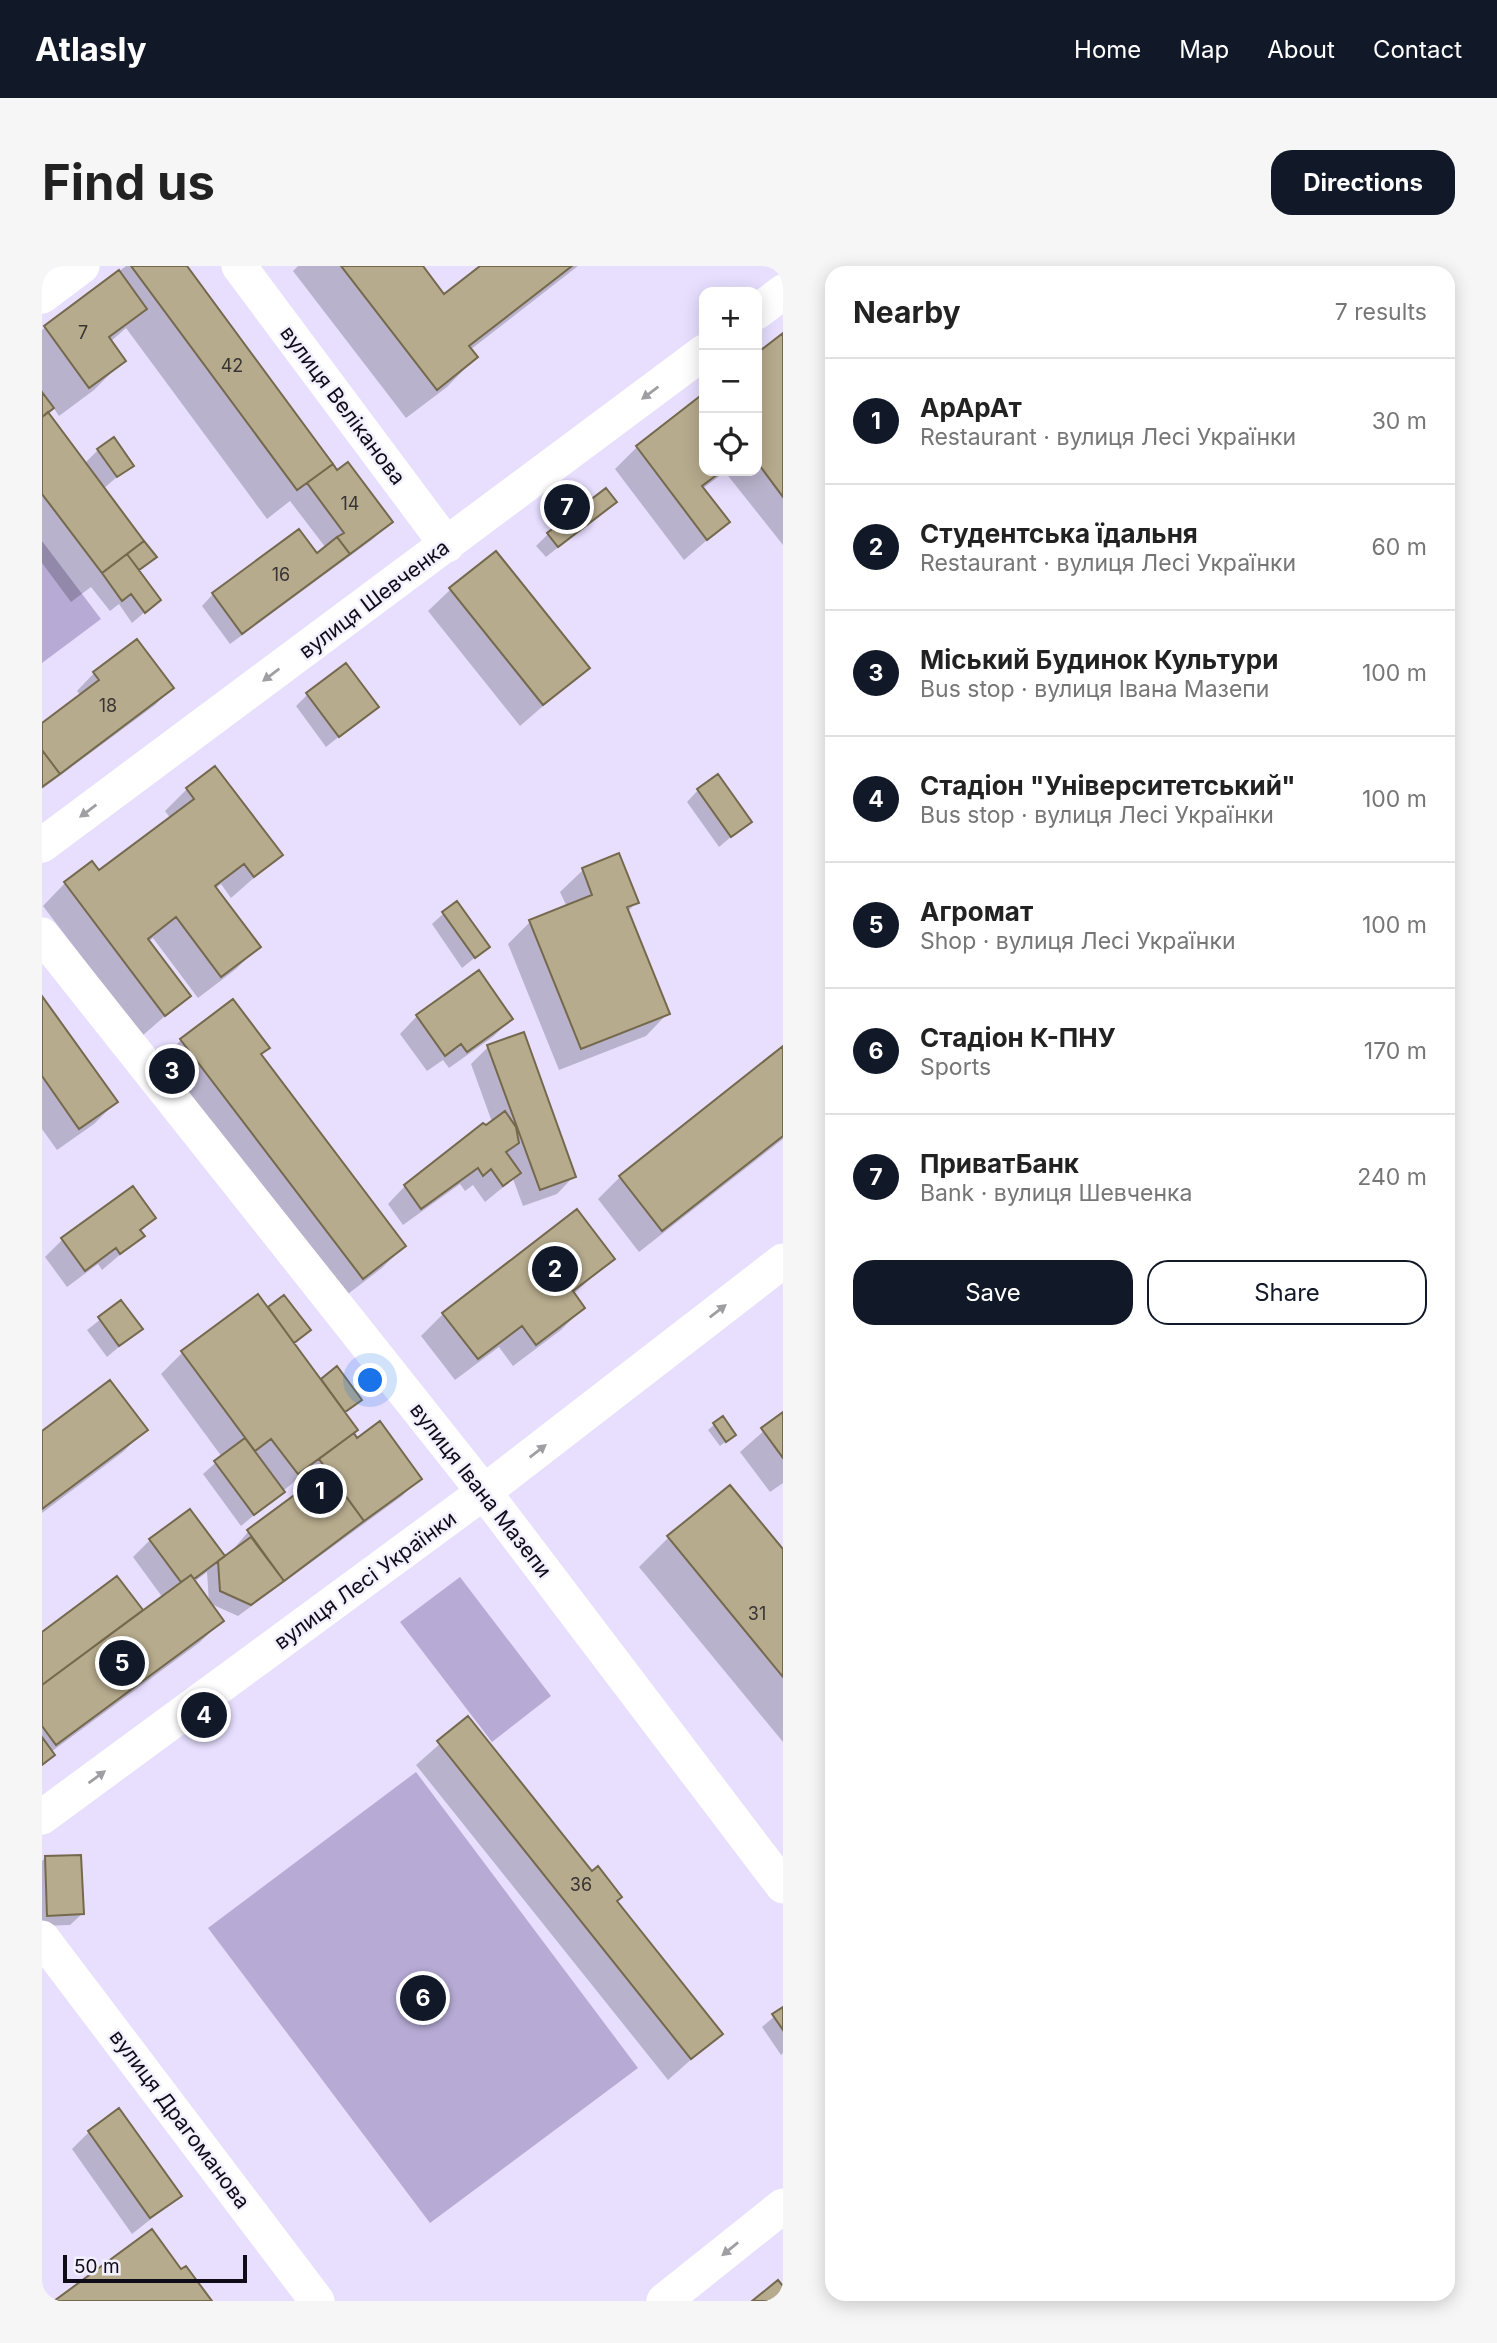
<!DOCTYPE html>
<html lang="en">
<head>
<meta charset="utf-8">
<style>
	body { margin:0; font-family:Inter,sans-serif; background:#f6f6f6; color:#222 }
	.controls { position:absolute; right:21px; top:21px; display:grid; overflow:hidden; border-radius:14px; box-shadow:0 4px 18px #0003 }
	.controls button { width:63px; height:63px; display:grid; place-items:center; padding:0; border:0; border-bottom:2px solid #e0e0e0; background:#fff; color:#222; font:35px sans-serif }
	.scale { position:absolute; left:21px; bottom:18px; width:184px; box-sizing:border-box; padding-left:7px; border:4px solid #0f0c17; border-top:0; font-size:19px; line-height:24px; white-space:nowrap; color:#0f0c17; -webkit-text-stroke:5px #f3f0fd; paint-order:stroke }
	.you { position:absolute; left:329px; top:1115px; width:24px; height:24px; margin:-18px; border:5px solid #fff; border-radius:50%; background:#1a73e8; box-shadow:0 0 0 10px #1a73e833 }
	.badge { display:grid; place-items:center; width:46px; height:46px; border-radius:50%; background:#111827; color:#fff; font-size:23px; font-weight:700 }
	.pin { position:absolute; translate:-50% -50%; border:4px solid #fff; box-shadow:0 2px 7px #0006 }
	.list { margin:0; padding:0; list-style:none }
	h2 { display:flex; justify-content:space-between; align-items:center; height:91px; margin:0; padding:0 28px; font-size:30px }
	h2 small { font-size:23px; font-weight:400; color:#767676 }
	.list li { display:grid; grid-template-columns:46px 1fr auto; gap:21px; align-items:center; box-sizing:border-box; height:126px; padding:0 28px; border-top:2px solid #e0e0e0 }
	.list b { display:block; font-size:26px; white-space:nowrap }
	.list p { margin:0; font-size:23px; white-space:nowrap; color:#767676 }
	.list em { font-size:23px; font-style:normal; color:#767676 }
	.actions { display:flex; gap:14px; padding:21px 28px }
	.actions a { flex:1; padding:16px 0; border:2px solid #111827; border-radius:21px; text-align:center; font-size:24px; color:#111827 }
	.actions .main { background:#111827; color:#fff }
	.icon { flex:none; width:38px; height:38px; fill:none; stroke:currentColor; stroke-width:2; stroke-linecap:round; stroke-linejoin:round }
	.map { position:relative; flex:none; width:741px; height:2035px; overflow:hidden; border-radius:21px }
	header { display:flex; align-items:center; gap:42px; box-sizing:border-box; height:98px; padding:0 35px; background:#111827; color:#fff }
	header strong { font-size:33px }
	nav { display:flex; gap:38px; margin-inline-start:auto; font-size:24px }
	.intro { display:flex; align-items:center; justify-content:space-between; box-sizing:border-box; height:168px; padding:0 42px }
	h1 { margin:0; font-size:49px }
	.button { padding:18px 32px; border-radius:21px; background:#111827; color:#fff; font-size:24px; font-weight:700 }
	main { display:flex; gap:42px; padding:0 42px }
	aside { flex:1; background:#fff; border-radius:21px; box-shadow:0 4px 18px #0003 }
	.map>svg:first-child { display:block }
</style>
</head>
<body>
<header>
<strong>Atlasly</strong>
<nav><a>Home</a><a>Map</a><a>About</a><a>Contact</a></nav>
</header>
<div class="intro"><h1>Find us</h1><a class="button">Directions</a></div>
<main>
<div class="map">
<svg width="741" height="2035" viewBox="0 0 741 2035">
	<rect width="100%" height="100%" fill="#e8dfff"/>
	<path fill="#b7abd5" d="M 0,275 L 59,353 L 0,397 Z
		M 418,1311 L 509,1430 L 450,1476 L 358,1356 Z
		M 374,1506 L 596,1802 L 388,1957 L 166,1662 Z"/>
	<path fill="#0003" d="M 84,0 L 142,0 L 295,207 L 348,256 L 331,273 L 188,378 L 160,340 L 171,328 L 274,289 L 284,282 L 248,235 L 225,253 L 84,62 L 68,76 L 82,94 L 52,124 L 17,150 L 11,141 L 4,147 L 42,198 L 56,184 L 89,199 L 61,223 L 113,291 L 96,305 L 117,334 L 90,357 L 77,338 L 68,345 L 49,321 L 29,336 L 0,297 L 0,64 Z
		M 256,0 L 379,0 L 402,30 L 441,0 L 536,0 L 428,84 L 434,91 L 405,121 L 364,152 L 251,5 Z
		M 741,69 L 741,279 L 683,206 L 660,223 L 686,256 L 642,294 L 573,203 L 595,181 L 662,130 L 662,205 L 715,205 L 715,89 Z
		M 573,236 L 504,291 L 494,280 L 506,268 Z
		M 409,323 L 545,402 L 478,460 L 386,345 Z
		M 52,407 L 130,422 L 113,439 L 0,523 L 0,459 L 39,430 L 35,425 Z
		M 265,429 L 334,441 L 284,481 L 254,440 Z
		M 145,523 L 238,589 L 189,632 L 179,618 L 173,623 L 216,681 L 194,703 L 156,732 L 111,672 L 106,676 L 146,730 L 100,770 L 1,640 L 23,617 L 57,606 L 129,553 L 123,545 Z
		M 656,524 L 708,555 L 677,581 L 645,536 Z
		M 576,590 L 595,636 L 585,646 L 626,747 L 604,770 L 517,804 L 466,678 L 488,656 L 525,641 L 518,626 L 541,604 Z
		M 402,647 L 446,681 L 420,702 L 390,658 Z
		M 0,733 L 74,836 L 52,858 L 15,884 L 0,863 Z
		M 375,750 L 469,753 L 452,770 L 407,802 L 401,794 L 385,805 L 358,768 Z
		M 139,774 L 218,789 L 362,980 L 340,1002 L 298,1034 L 117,796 Z
		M 446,781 L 532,910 L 515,928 L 481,940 L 471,913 L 443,936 L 431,919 L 423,925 L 418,918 L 361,959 L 346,938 L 363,920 L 450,856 L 429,798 Z
		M 741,782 L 741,873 L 597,986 L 556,933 L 578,911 Z
		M 91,922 L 112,952 L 98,966 L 100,970 L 60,1004 L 56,998 L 25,1021 L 3,991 L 20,974 Z
		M 571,993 L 531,1028 L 541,1042 L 519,1064 L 471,1100 L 457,1081 L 413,1114 L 379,1070 L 401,1048 Z
		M 242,1031 L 266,1064 L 251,1079 L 278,1115 L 295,1103 L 318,1134 L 302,1148 L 310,1168 L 315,1174 L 378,1212 L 360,1230 L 196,1350 L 167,1337 L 165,1306 L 152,1316 L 180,1355 L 157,1377 L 9,1486 L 11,1489 L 0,1499 L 0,1368 L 75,1312 L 101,1347 L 121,1332 L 91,1291 L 108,1274 L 183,1293 L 206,1266 L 267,1220 L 259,1210 L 199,1260 L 161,1208 L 180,1191 L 119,1108 L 141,1086 L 225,1044 Z
		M 79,1037 L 98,1063 L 65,1091 L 45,1064 Z
		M 741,1148 L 741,1217 L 728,1226 L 698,1186 Z
		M 680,1152 L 686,1174 L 678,1180 L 666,1164 Z
		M 103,1164 L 81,1186 L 0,1247 L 0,1168 Z
		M 688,1221 L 741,1286 L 741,1476 L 597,1301 L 626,1272 Z
		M 426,1453 L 678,1768 L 626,1814 L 374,1499 Z
		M 3,1592 L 40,1648 L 28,1659 L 0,1660 L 0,1595 Z
		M 741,1743 L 741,1787 L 739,1789 L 720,1761 Z
		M 47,1866 L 138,1930 L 90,1968 L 30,1883 Z"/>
	<path fill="#b7ab8d" stroke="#74694d" stroke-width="2" d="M 89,0 L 145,0 L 291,198 L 255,224 Z
		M 299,0 L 381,0 L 402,28 L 438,0 L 530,0 L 427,80 L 436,91 L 395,124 Z
		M 77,4 L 105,43 L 67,71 L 84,95 L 47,122 L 2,60 Z
		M 741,67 L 741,231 L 715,196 L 715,87 Z
		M 0,126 L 12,142 L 0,151 Z
		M 662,127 L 662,205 L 680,205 L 660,220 L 688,256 L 665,274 L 594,180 Z
		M 6,146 L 102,275 L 60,307 L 0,228 L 0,151 Z
		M 72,171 L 92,200 L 75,211 L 55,183 Z
		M 306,196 L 351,256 L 308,288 L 295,271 L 302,267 L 265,217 L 291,198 L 295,204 Z
		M 564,222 L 575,236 L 516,281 L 505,267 Z
		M 257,263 L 275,287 L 295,271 L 308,288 L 200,368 L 170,327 Z
		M 102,275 L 115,291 L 97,304 L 85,288 Z
		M 454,285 L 548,402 L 501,439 L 407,322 Z
		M 85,288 L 119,334 L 103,347 L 89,328 L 80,335 L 60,307 Z
		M 95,373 L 132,422 L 18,508 L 0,484 L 0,457 L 57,414 L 51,406 Z
		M 304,397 L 337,441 L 297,471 L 264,427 Z
		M 0,484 L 18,508 L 0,521 Z
		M 173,500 L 241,589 L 212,611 L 202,598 L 173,620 L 219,681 L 179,711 L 134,651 L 106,673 L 149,730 L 123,750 L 22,616 L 50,595 L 57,604 L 152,533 L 144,522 Z
		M 676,508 L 710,556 L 689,571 L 655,523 Z
		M 577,587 L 597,637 L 585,641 L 628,748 L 539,783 L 487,654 L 550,629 L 540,602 Z
		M 415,635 L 448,681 L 433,692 L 400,646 Z
		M 437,704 L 471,753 L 425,786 L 419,778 L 403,790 L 374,749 Z
		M 0,730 L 76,836 L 37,863 L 0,810 Z
		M 191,733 L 228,782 L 219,788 L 364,980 L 321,1013 L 138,773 Z
		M 482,766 L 534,911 L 498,924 L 445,779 Z
		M 741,780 L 741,870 L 620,965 L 577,910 Z
		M 463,845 L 474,861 L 477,877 L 464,886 L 479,907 L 461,920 L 449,903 L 441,910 L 436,902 L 379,943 L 362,919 L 441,857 L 444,859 Z
		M 91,920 L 114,952 L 98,964 L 103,970 L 78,988 L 74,982 L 43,1005 L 19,972 Z
		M 535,943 L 573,993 L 531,1025 L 543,1042 L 494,1079 L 480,1060 L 436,1093 L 400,1047 Z
		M 216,1028 L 316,1164 L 256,1208 L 229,1173 L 213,1185 L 139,1085 Z
		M 242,1029 L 269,1064 L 252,1077 L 226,1041 Z
		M 79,1034 L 101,1063 L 77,1080 L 56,1051 Z
		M 295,1100 L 320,1134 L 303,1146 L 279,1113 Z
		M 68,1114 L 106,1164 L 0,1243 L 0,1165 Z
		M 741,1146 L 741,1192 L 719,1162 Z
		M 681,1150 L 694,1169 L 684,1176 L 671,1157 Z
		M 338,1155 L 380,1213 L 322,1255 L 277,1193 L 312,1167 L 315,1172 Z
		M 203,1172 L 243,1226 L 212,1249 L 172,1195 Z
		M 285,1205 L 322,1255 L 242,1315 L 205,1264 Z
		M 688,1219 L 741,1283 L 741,1411 L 625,1270 Z
		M 148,1243 L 183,1290 L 152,1313 L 149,1309 L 139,1316 L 107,1273 Z
		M 209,1271 L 242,1315 L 209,1339 L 178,1325 L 176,1295 Z
		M 149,1309 L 182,1355 L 14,1479 L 0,1460 L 0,1419 Z
		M 75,1310 L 101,1344 L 0,1419 L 0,1366 Z
		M 426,1450 L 550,1605 L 556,1600 L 580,1631 L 575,1635 L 681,1768 L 649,1793 L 395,1475 Z
		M 0,1471 L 13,1489 L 0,1499 Z
		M 39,1589 L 42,1648 L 5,1650 L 3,1590 Z
		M 741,1741 L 741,1764 L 730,1748 Z
		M 77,1842 L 140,1930 L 108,1952 L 46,1865 Z
		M 110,1963 L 139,2003 L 144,2000 L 170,2035 L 12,2035 Z
		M 736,2014 L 741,2020 L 741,2035 L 710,2035 Z"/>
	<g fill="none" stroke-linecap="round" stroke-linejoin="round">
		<path stroke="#fff" stroke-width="35" d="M 197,0 L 405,279
			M 0,30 L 40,0
			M 715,46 L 741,26
			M 0,579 L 662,86
			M 0,669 L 442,1226 L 741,1620
			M 0,1551 L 442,1226 L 741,995
			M 0,1672 L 275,2035
			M 622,2035 L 741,1940"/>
	</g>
	<defs><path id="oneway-solid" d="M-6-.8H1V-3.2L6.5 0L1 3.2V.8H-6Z" transform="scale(1.75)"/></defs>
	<g fill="#9f9ea2">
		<use href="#oneway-solid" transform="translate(608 127) rotate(143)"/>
		<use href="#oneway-solid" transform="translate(229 409) rotate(143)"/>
		<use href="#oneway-solid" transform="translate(46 545) rotate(143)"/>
		<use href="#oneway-solid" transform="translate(676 1045) rotate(-38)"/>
		<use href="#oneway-solid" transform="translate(496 1185) rotate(-38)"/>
		<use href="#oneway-solid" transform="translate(55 1511) rotate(-36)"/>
		<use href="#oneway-solid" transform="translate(688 1983) rotate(141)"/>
	</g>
	<g text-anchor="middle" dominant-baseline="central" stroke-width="5" stroke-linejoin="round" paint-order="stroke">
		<g font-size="18" fill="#393434">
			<text x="41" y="66">7</text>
			<text x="190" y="99">42</text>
			<text x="308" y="237">14</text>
			<text x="239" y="308">16</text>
			<text x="66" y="439">18</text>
			<text x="715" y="1347">31</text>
			<text x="539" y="1618">36</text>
		</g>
		<g font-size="21" fill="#0f0c17" stroke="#f3f0fd">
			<text transform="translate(301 139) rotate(53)">вулиця Веліканова</text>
			<text transform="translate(332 333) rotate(-37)">вулиця Шевченка</text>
			<text transform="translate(439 1224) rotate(52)">вулиця Івана Мазепи</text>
			<text transform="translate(323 1314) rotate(-36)">вулиця Лесі Українки</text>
			<text transform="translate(138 1853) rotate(53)">вулиця Драгоманова</text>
		</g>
	</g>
</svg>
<div class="controls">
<button>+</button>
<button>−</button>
<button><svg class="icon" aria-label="locate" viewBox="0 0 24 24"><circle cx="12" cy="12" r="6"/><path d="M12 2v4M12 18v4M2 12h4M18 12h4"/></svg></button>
</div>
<div class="scale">50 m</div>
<div class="you"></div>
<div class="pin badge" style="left:278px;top:1225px">1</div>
<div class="pin badge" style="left:513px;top:1003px">2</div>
<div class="pin badge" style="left:130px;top:805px">3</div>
<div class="pin badge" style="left:162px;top:1449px">4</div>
<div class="pin badge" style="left:80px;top:1397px">5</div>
<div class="pin badge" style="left:381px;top:1732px">6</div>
<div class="pin badge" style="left:525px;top:241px">7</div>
</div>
<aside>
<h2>Nearby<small>7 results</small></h2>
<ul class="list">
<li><span class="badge">1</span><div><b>АрАрАт</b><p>Restaurant · вулиця Лесі Українки</p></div><em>30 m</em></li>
<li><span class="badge">2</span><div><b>Студентська їдальня</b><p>Restaurant · вулиця Лесі Українки</p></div><em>60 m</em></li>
<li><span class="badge">3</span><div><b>Міський Будинок Культури</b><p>Bus stop · вулиця Івана Мазепи</p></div><em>100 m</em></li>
<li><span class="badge">4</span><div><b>Стадіон &quot;Університетський&quot;</b><p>Bus stop · вулиця Лесі Українки</p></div><em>100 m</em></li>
<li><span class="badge">5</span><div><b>Агромат</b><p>Shop · вулиця Лесі Українки</p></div><em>100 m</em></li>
<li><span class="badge">6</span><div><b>Стадіон К-ПНУ</b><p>Sports</p></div><em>170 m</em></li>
<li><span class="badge">7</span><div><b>ПриватБанк</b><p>Bank · вулиця Шевченка</p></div><em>240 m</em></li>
</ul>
<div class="actions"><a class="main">Save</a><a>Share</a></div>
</aside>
</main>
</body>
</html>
